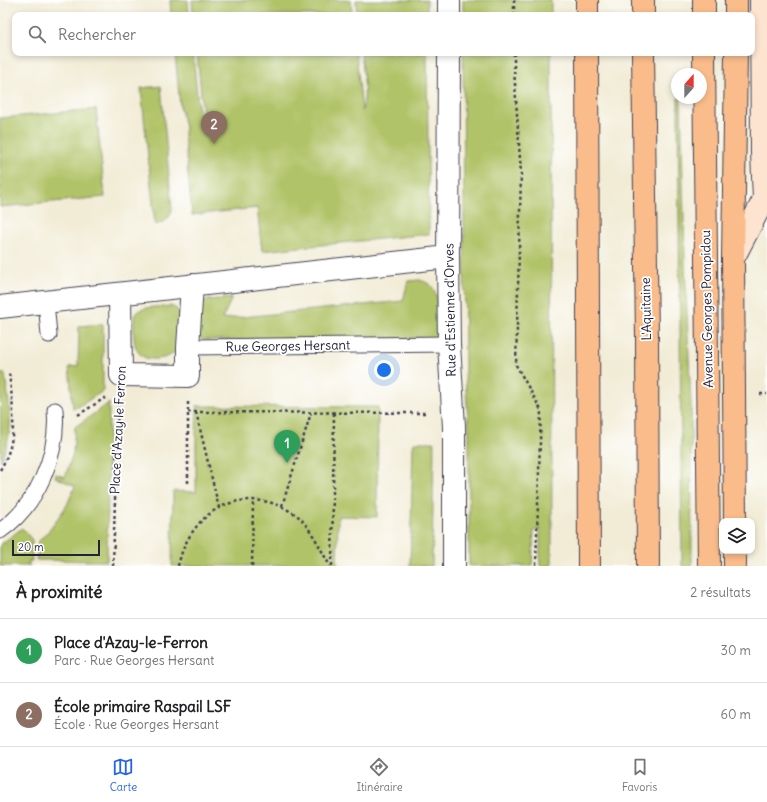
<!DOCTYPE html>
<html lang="fr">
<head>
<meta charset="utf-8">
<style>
	body { margin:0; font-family:Delius,sans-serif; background:#f2f2f2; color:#202124 }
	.controls { position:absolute; right:12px; bottom:12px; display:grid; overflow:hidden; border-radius:8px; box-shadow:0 2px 6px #0003 }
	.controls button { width:36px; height:36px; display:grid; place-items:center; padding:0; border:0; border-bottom:1px solid #e0e0e0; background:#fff; color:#202124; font:20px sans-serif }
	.compass { position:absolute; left:671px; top:68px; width:36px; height:36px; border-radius:50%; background:#fff; box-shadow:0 2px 6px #0003; rotate:21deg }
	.scale { position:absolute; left:12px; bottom:10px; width:88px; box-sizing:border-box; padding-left:4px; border:2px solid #22223b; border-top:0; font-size:11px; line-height:14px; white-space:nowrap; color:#22223b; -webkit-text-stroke:3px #fff; paint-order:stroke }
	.you { position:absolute; left:384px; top:370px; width:14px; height:14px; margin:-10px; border:3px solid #fff; border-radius:50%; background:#1a73e8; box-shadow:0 0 0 6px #1a73e833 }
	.badge { display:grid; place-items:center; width:26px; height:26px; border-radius:50%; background:#2563eb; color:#fff; font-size:13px; font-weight:700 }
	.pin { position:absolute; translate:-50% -33px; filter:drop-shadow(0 1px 2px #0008) }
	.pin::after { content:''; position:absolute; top:21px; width:14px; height:12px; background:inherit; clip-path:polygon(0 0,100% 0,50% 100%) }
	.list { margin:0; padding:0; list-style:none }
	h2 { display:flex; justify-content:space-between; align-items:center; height:52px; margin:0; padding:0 16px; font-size:17px }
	h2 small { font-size:13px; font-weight:400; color:#757577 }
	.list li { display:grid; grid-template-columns:26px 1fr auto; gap:12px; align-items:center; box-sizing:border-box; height:64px; padding:0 16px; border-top:1px solid #e0e0e0 }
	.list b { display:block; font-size:15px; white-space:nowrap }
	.list p { margin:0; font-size:13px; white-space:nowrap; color:#757577 }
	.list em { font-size:13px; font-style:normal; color:#757577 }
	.icon { flex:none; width:22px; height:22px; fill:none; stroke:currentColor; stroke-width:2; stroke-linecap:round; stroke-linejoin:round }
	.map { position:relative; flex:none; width:767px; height:566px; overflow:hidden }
	.search { position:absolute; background:#fff; box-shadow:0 2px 6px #0003; left:12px; right:12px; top:12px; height:44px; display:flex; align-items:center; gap:10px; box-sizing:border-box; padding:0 14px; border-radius:8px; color:#757577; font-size:15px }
	.sheet { height:180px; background:#fff }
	nav { display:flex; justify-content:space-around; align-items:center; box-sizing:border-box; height:56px; border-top:1px solid #e0e0e0; background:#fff; font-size:11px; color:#757577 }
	nav a { display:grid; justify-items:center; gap:2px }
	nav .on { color:#2563eb }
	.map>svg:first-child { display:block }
</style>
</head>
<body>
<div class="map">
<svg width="767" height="566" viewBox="0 0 767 566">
	<rect width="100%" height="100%" fill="#fff"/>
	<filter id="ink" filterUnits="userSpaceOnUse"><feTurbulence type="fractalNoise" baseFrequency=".025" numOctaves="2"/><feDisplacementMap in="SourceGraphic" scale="8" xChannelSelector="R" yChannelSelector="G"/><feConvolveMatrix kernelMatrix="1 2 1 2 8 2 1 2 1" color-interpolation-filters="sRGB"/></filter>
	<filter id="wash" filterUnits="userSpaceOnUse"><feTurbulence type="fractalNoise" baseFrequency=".012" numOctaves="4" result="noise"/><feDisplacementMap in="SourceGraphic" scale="16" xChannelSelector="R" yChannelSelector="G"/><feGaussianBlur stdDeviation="0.9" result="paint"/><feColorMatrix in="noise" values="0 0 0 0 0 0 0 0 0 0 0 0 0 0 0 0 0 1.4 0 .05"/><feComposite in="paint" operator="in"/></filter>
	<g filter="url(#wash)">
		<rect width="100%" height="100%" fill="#f2ecd6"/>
		<path fill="#b1c367" stroke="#6a7251" d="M 170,0 L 188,0 L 189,15 L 171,15 Z
			M 192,0 L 351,0 L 352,15 L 193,15 Z
			M 356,0 L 427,0 L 427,15 L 357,15 Z
			M 463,0 L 551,0 L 551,15 L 463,15 Z
			M 175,53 L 193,53 L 198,105 L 204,125 L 197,53 L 356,53 L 362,111 C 367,93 363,72 361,53 L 427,53 L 429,234 L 262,251 L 257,208 L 192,215 L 184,133 L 185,128 L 180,106 Z
			M 463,53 L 551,53 L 552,566 L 540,566 L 540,529 L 534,531 L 532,566 L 469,566 L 469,433 L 465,376 Z
			M 161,86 L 172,210 C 169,220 164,222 155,225 L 141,88 Z
			M 678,98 L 681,98 L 685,266 L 691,405 L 692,566 L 682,566 Z
			M 96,109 L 105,197 L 0,207 L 0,118 Z
			M 420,280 C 422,281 426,282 429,284 C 442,293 438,323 438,338 L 207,340 L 201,339 L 197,335 L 198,307 L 203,302 L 208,300 L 232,298 L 222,319 L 403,301 L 408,281 Z
			M 170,306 C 174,307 178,309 180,313 C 181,317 179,324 179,328 C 179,334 179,341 178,347 C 174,358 156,361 146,358 C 133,353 133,337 134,326 C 134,321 133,315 137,312 C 143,306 162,307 170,306 Z
			M 103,324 L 103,391 L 78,407 L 73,408 L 69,367 L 78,366 L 79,326 Z
			M 0,374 L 5,374 C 7,391 11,410 10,427 C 9,439 5,450 1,461 Z
			M 109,403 L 107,561 L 36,560 L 38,542 L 51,528 L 67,505 L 75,486 L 55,477 L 56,474 L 65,477 L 73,453 L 75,427 Z
			M 197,406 L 378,407 L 377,517 L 338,516 L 337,566 L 172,566 L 173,491 L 196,492 L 196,434 Z
			M 417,442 L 434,442 L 432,566 L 410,566 L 413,447 L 414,443 Z
			M 22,528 L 32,540 L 32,561 L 29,561 L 29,566 L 0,566 L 0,545 Z"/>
	</g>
	<g filter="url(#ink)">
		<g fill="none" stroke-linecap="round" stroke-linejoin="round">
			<g stroke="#414052" stroke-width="17">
				<path id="lane" d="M 46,302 L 49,335
					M 188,347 L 449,344
					M 0,531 C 37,506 59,454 55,410"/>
			</g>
			<g stroke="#414052" stroke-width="24">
				<path id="street" d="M 449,0 L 449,15
					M 449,53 L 448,257 L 449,344 L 454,427 L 454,566
					M 120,294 L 121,375 L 188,376 L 188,347 L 192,285
					M 0,307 L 448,257"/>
			</g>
			<g stroke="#414052" stroke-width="24">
				<path id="secondary" d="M 733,259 L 764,199 L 762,153 L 761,0"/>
			</g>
			<g stroke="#414052" stroke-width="24">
				<path id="primary" d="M 704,0 L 704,15
					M 736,0 L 736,15
					M 704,53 L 709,566
					M 735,521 L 733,259 L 736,53
					M 735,551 L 735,566"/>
			</g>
			<g stroke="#414052" stroke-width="24">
				<path id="highway" d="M 587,0 L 587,15
					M 643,0 L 643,15
					M 587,53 L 589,566
					M 643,53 L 647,337 L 648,566"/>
			</g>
			<path stroke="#414052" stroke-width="2.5" stroke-dasharray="3 3" stroke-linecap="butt" d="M 514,15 L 514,0
				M 514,53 L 514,69 L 521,174 L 516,365 L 541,410 L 536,566
				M 760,394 L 767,394
				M 188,402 L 188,485
				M 188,412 L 427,413
				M 196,412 L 219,508
				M 78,415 L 108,396
				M 0,470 C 19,440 13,407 9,373
				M 282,506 L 311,413
				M 113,566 L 118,401
				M 178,566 C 179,561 181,556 182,552 C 197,513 231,492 272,503 C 281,506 291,511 299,517 C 312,530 321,550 330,566
				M 252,566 L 253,500
				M 332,566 L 334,413"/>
			<use href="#lane" stroke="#fff" stroke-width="15"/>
			<use href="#street" stroke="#fff" stroke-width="22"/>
			<use href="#secondary" stroke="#fde4d1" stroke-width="22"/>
			<use href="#primary" stroke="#fabc8b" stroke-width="22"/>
			<use href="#highway" stroke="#fabc8b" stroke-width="22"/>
		</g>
	</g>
	<g text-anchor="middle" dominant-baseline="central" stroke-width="3.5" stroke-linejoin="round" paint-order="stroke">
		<g font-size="13" fill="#22223b" stroke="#fff">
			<text transform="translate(646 309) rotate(-91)">L'Aquitaine</text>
			<text transform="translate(707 309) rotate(-91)">Avenue Georges Pompidou</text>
			<text transform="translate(450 310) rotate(-91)">Rue d'Estienne d'Orves</text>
			<text transform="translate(288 346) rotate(-1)">Rue Georges Hersant</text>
			<text transform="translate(118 430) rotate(-87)">Place d'Azay le Ferron</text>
		</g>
	</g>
</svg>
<div class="controls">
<button><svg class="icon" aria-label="layers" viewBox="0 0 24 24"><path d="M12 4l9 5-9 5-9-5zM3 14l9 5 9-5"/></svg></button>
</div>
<svg class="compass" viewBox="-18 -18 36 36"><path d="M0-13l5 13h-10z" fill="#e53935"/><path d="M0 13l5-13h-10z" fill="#757577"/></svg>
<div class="scale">20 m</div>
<div class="you"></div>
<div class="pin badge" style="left:287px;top:463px;background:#2e9e5b">1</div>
<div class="pin badge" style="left:214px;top:144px;background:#8d6e63">2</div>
<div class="search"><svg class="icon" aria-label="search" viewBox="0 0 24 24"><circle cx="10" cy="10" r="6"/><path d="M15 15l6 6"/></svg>Rechercher</div>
</div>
<section class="sheet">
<h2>À proximité<small>2 résultats</small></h2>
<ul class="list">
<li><span class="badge" style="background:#2e9e5b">1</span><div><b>Place d'Azay-le-Ferron</b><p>Parc · Rue Georges Hersant</p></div><em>30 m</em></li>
<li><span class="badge" style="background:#8d6e63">2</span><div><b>École primaire Raspail LSF</b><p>École · Rue Georges Hersant</p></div><em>60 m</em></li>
</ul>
</section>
<nav>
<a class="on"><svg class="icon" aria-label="map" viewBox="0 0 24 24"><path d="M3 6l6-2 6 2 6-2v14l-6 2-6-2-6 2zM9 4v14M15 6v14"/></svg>Carte</a>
<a><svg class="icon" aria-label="directions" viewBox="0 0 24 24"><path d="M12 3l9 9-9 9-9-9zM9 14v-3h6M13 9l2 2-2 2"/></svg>Itinéraire</a>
<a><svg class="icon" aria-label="saved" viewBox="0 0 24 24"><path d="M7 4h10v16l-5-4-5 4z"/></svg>Favoris</a>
</nav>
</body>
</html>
